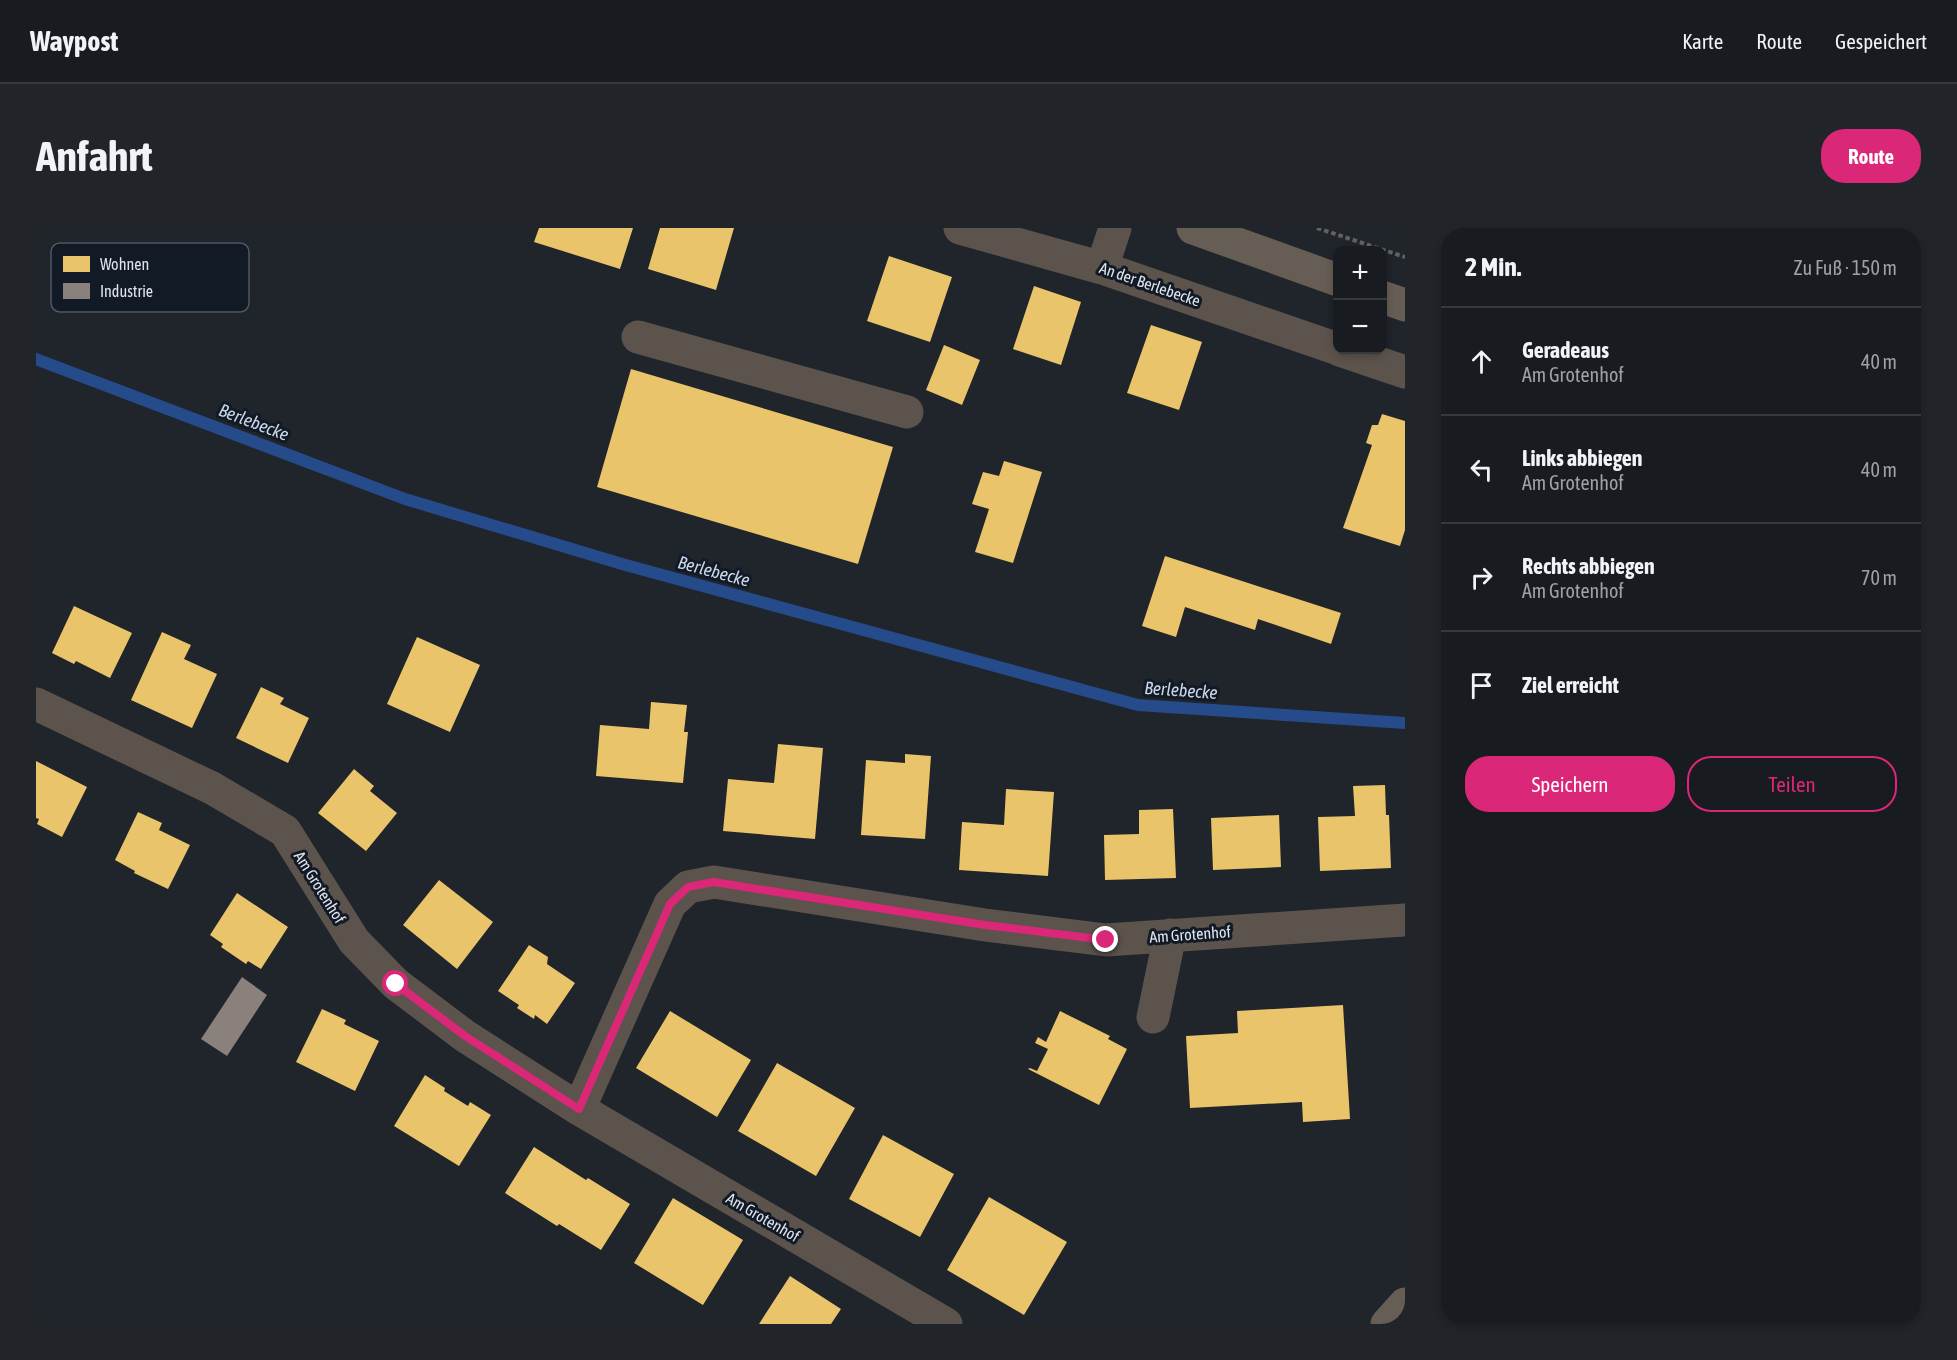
<!DOCTYPE html>
<html lang="de">
<head>
<meta charset="utf-8">
<style>
	body { margin:0; font-family:"Asap Condensed",sans-serif; background:#212429; color:#f1f3f6 }
	.controls { position:absolute; right:18px; top:18px; display:grid; overflow:hidden; border-radius:12px; box-shadow:0 3px 9px #0003 }
	.controls button { width:54px; height:54px; display:grid; place-items:center; padding:0; border:0; border-bottom:2px solid #36393e; background:#181b20; color:#f1f3f6; font:30px sans-serif }
	.stop { position:absolute; width:18px; height:18px; margin:-14px; border:4px solid #db2777; border-radius:50%; background:#fff }
	.stop.end { background:#db2777; border-color:#fff; box-shadow:0 2px 6px #0008 }
	.list { margin:0; padding:0; list-style:none }
	h2 { display:flex; justify-content:space-between; align-items:center; height:78px; margin:0; padding:0 24px; font-size:26px }
	h2 small { font-size:20px; font-weight:400; color:#9fa1a5 }
	.list li { display:grid; grid-template-columns:39px 1fr auto; gap:18px; align-items:center; box-sizing:border-box; height:108px; padding:0 24px; border-top:2px solid #36393e }
	.list b { display:block; font-size:22px; white-space:nowrap }
	.list p { margin:0; font-size:20px; white-space:nowrap; color:#9fa1a5 }
	.list em { font-size:20px; font-style:normal; color:#9fa1a5 }
	.actions { display:flex; gap:12px; padding:18px 24px }
	.actions a { flex:1; padding:14px 0; border:2px solid #db2777; border-radius:24px; text-align:center; font-size:21px; color:#db2777 }
	.actions .main { background:#db2777; color:#fff }
	.icon { flex:none; width:33px; height:33px; fill:none; stroke:currentColor; stroke-width:2; stroke-linecap:round; stroke-linejoin:round }
	.map { position:relative; flex:none; width:1369px; height:1096px; overflow:hidden; border-radius:24px }
	header { display:flex; align-items:center; gap:36px; box-sizing:border-box; height:84px; padding:0 30px; background:#181b20; border-bottom:2px solid #36393e }
	header strong { font-size:28px }
	nav { display:flex; gap:33px; margin-inline-start:auto; font-size:21px }
	.intro { display:flex; align-items:center; justify-content:space-between; box-sizing:border-box; height:144px; padding:0 36px }
	h1 { margin:0; font-size:42px }
	.button { padding:15px 27px; border-radius:24px; background:#db2777; color:#fff; font-size:21px; font-weight:700 }
	main { display:flex; gap:36px; padding:0 36px }
	aside { flex:1; background:#181b20; border-radius:24px; box-shadow:0 3px 9px #0003 }
	.map>svg:first-child { display:block }
</style>
</head>
<body>
<header>
<strong>Waypost</strong>
<nav><a>Karte</a><a>Route</a><a>Gespeichert</a></nav>
</header>
<div class="intro"><h1>Anfahrt</h1><a class="button">Route</a></div>
<main>
<div class="map">
<svg width="1369" height="1096" viewBox="0 0 1369 1096">
	<rect width="100%" height="100%" fill="#20242b"/>
	<path fill="#e9c46a" d="M 503,0 L 597,0 L 584,41 L 498,14 Z
		M 624,0 L 698,0 L 680,62 L 612,41 Z
		M 853,28 L 916,49 L 894,114 L 831,93 Z
		M 998,58 L 1045,74 L 1025,137 L 977,121 Z
		M 1115,97 L 1166,114 L 1143,182 L 1091,165 Z
		M 908,117 L 944,132 L 926,177 L 890,162 Z
		M 595,141 L 857,219 L 822,336 L 561,259 Z
		M 1346,186 L 1369,193 L 1369,302 L 1364,318 L 1307,300 L 1336,217 L 1330,215 L 1336,197 L 1342,197 Z
		M 968,233 L 1006,244 L 977,335 L 939,324 L 953,281 L 936,276 L 947,244 L 963,248 Z
		M 1129,328 L 1305,385 L 1295,416 L 1222,391 L 1219,402 L 1149,379 L 1140,409 L 1106,398 Z
		M 38,378 L 96,405 L 74,450 L 40,433 L 38,436 L 16,425 Z
		M 126,404 L 155,417 L 148,431 L 181,446 L 156,500 L 95,472 Z
		M 381,409 L 444,437 L 414,504 L 351,476 Z
		M 225,459 L 248,470 L 244,476 L 273,490 L 252,535 L 200,510 Z
		M 615,474 L 651,477 L 648,504 L 652,504 L 647,555 L 560,548 L 564,497 L 613,501 Z
		M 742,516 L 787,520 L 779,611 L 687,603 L 692,551 L 738,555 Z
		M 869,526 L 895,528 L 889,611 L 825,607 L 830,532 L 869,535 Z
		M 0,533 L 51,559 L 26,609 L 1,596 L 3,591 L 0,590 Z
		M 318,541 L 338,558 L 334,563 L 361,585 L 330,623 L 282,585 Z
		M 1349,557 L 1350,587 L 1353,587 L 1355,640 L 1284,643 L 1282,589 L 1319,588 L 1317,558 Z
		M 970,561 L 1018,564 L 1012,648 L 923,642 L 926,594 L 968,597 Z
		M 1137,581 L 1140,650 L 1069,652 L 1068,607 L 1103,606 L 1103,582 Z
		M 102,584 L 126,595 L 123,602 L 154,617 L 132,661 L 98,645 L 99,643 L 79,632 Z
		M 1243,587 L 1245,639 L 1177,642 L 1175,590 Z
		M 403,652 L 457,694 L 421,741 L 367,697 Z
		M 201,665 L 252,699 L 225,741 L 212,733 L 210,736 L 185,719 L 187,716 L 174,707 Z
		M 493,717 L 512,729 L 511,736 L 539,755 L 511,796 L 499,787 L 498,791 L 481,780 L 483,777 L 462,763 Z
		M 1307,777 L 1314,891 L 1267,894 L 1266,874 L 1154,880 L 1150,808 L 1202,805 L 1201,783 Z
		M 286,781 L 310,792 L 308,796 L 343,813 L 319,863 L 260,834 Z
		M 634,783 L 715,832 L 681,889 L 600,840 Z
		M 1024,783 L 1074,808 L 1072,811 L 1091,821 L 1063,877 L 992,841 L 994,840 L 1001,843 L 1012,821 L 999,815 L 1002,809 L 1010,814 Z
		M 741,835 L 819,880 L 780,948 L 702,903 Z
		M 389,847 L 409,860 L 408,863 L 432,878 L 434,874 L 455,887 L 423,938 L 358,898 Z
		M 847,907 L 918,946 L 884,1009 L 813,971 Z
		M 498,919 L 550,952 L 552,950 L 594,976 L 565,1022 L 523,996 L 521,998 L 469,965 Z
		M 953,969 L 1031,1014 L 988,1087 L 911,1042 Z
		M 637,970 L 707,1012 L 667,1077 L 598,1035 Z
		M 754,1048 L 805,1081 L 795,1096 L 723,1096 Z"/>
	<path fill="#8a817c" d="M 206,749 L 231,767 L 191,828 L 165,811 Z"/>
	<g fill="none" stroke-linecap="round" stroke-linejoin="round">
		<path stroke="#264b8b" stroke-width="12" d="M 0,131 L 369,271 L 586,336 L 1102,477 L 1369,495"/>
		<path stroke="#64615e" stroke-width="4" stroke-dasharray="4.5 3" stroke-linecap="butt" d="M 1281,0 L 1369,29"/>
		<path stroke="#5c544c" stroke-width="33" d="M 924,0 L 1066,40 L 1302,121
			M 1066,40 L 1079,0
			M 602,109 L 871,184
			M 1304,122 L 1369,144
			M 0,476 L 176,560 L 249,603 L 318,713 L 360,756 L 429,808 L 543,881 L 910,1096
			M 1117,789 L 1134,707
			M 543,881 L 634,676 L 652,659 L 678,654 L 949,697 L 1070,712 L 1369,692"/>
		<path stroke="#665e54" stroke-width="33" d="M 1157,0 L 1302,52
			M 1346,69 L 1369,77
			M 1351,1096 L 1369,1076"/>
	</g>
	<g fill="none" stroke-linecap="round" stroke-linejoin="round">
		<path stroke="#db2777" stroke-width="8" d="M 360,756 L 429,808 L 543,881 L 634,676 L 652,659 L 678,654 L 949,697 L 1070,712"/>
	</g>
	<g text-anchor="middle" dominant-baseline="central" stroke-width="6" stroke-linejoin="round" paint-order="stroke">
		<g font-size="16" fill="#dfe5ee" stroke="#121a26">
			<text transform="translate(1114 56) rotate(19)">An der Berlebecke</text>
			<text transform="translate(284 659) rotate(58)">Am Grotenhof</text>
			<text transform="translate(1154 706) rotate(-4)">Am Grotenhof</text>
			<text transform="translate(727 989) rotate(30)">Am Grotenhof</text>
		</g>
		<g font-size="18" font-style="italic" fill="#cbd7eb" stroke="#121a26">
			<text transform="translate(218 194) rotate(21)">Berlebecke</text>
			<text transform="translate(678 343) rotate(15)">Berlebecke</text>
			<text transform="translate(1145 462) rotate(4)">Berlebecke</text>
		</g>
	</g>
	<rect x="15" y="15" width="198" height="69" rx="9" fill="#121a26" stroke="#505762" stroke-width="1.5"/>
	<rect x="27" y="28" width="27" height="16" fill="#e9c46a"/>
	<rect x="27" y="55" width="27" height="16" fill="#8a817c"/>
	<g font-size="16" fill="#dfe5ee">
		<text x="64" y="42">Wohnen</text>
		<text x="64" y="69">Industrie</text>
	</g>
</svg>
<div class="controls">
<button>+</button>
<button>−</button>
</div>
<div class="stop" style="left:360px;top:756px"></div>
<div class="stop end" style="left:1070px;top:712px"></div>
</div>
<aside>
<h2>2 Min.<small>Zu Fuß · 150 m</small></h2>
<ul class="list">
<li><svg class="icon" aria-label="ahead" viewBox="0 0 24 24"><path d="M12 20V5M6 11l6-6 6 6"/></svg><div><b>Geradeaus</b><p>Am Grotenhof</p></div><em>40 m</em></li>
<li><svg class="icon" aria-label="left" viewBox="0 0 24 24"><path d="M17 20v-9H6M10 6l-5 5 5 5"/></svg><div><b>Links abbiegen</b><p>Am Grotenhof</p></div><em>40 m</em></li>
<li><svg class="icon" aria-label="right" viewBox="0 0 24 24"><path d="M7 20v-9h11M14 6l5 5-5 5"/></svg><div><b>Rechts abbiegen</b><p>Am Grotenhof</p></div><em>70 m</em></li>
<li><svg class="icon" aria-label="arrive" viewBox="0 0 24 24"><path d="M6 21V4h12l-3 4 3 4H6"/></svg><div><b>Ziel erreicht</b></div></li>
</ul>
<div class="actions"><a class="main">Speichern</a><a>Teilen</a></div>
</aside>
</main>
</body>
</html>
